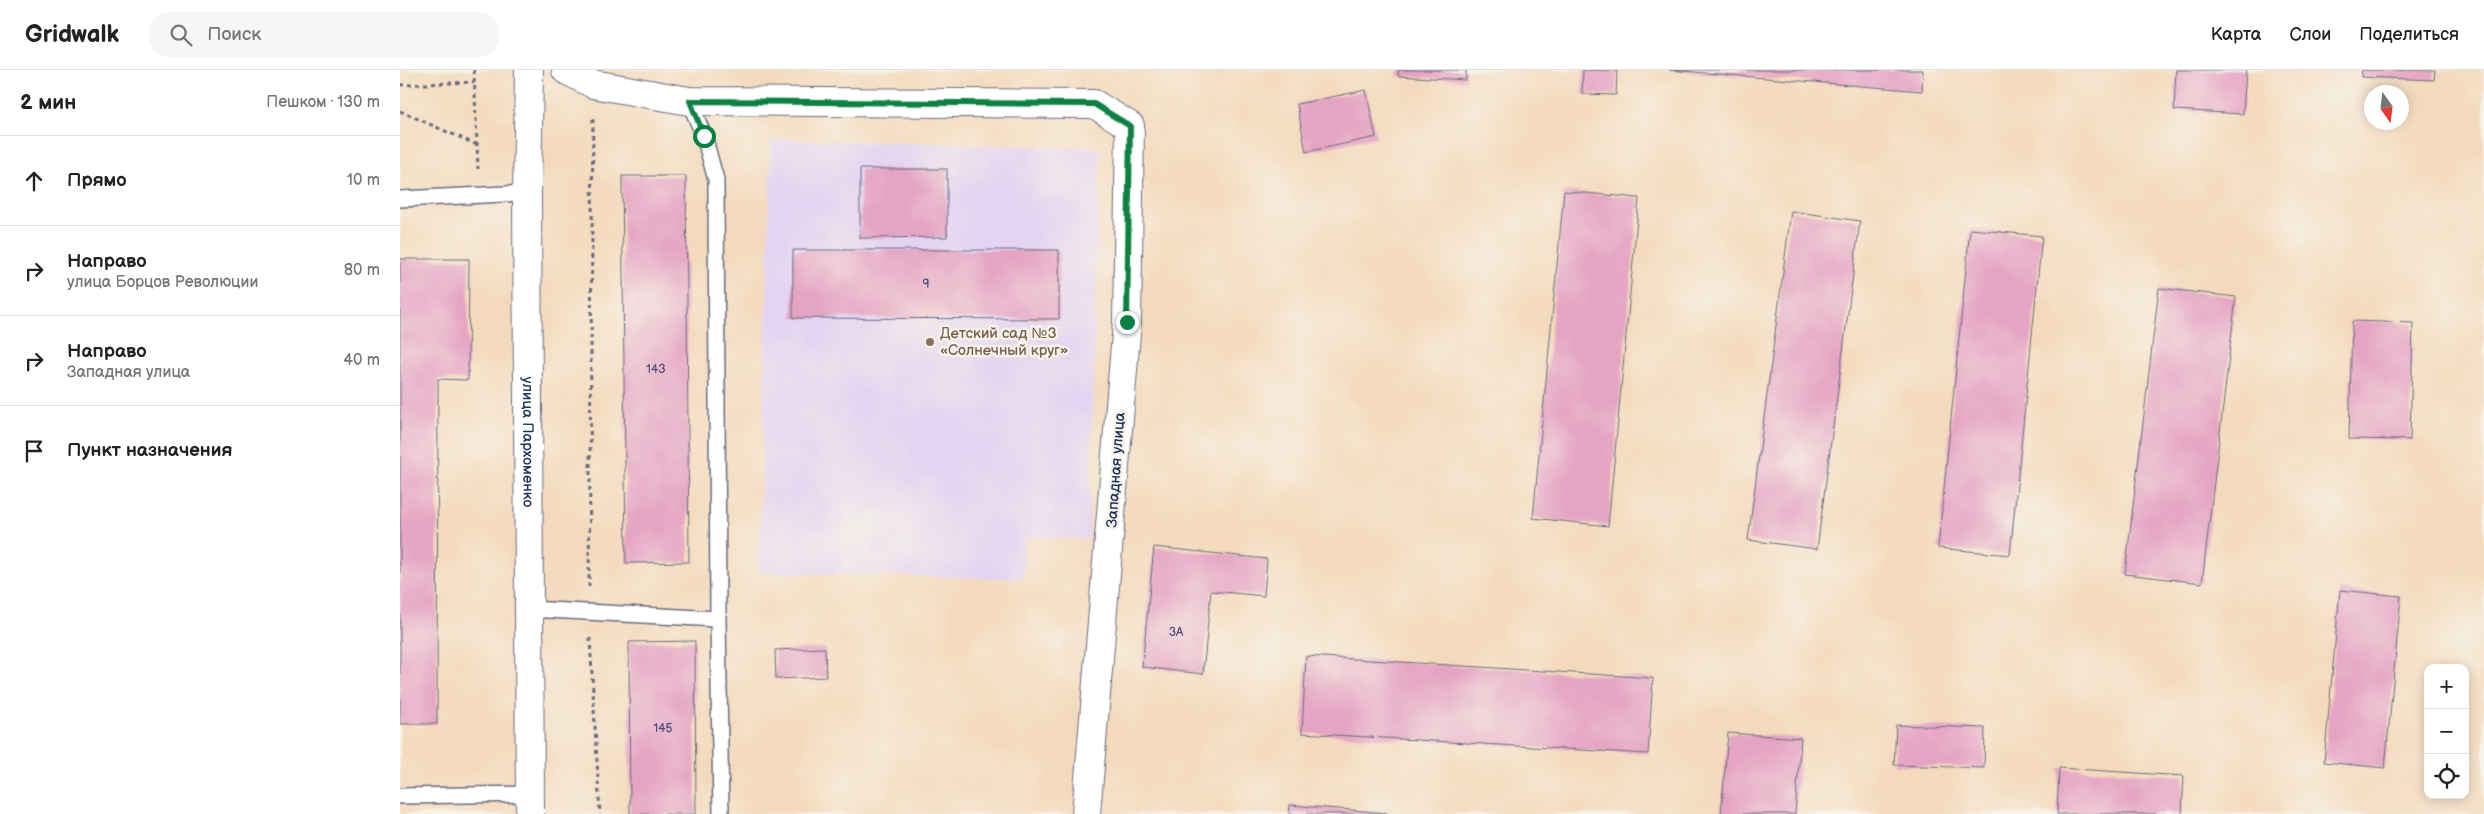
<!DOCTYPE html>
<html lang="ru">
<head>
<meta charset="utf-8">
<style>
	body { margin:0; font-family:"Balsamiq Sans",sans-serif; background:#f6f6f6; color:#222 }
	.controls { position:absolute; right:15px; bottom:15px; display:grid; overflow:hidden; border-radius:10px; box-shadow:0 2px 12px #0003 }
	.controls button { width:45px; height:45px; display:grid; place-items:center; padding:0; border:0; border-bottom:1px solid #e0e0e0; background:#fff; color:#222; font:25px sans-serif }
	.compass { position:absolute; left:1964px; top:15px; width:45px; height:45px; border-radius:50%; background:#fff; box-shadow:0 2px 12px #0003; rotate:165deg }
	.stop { position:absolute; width:15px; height:15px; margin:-11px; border:4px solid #0b8043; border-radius:50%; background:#fff }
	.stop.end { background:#0b8043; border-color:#fff; box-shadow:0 1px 5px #0008 }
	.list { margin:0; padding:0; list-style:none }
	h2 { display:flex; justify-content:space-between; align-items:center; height:65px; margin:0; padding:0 20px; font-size:21px }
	h2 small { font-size:16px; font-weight:400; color:#767676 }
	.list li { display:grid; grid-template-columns:32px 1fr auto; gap:15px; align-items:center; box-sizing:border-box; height:90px; padding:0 20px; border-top:1px solid #e0e0e0 }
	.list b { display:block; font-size:19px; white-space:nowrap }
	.list p { margin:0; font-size:16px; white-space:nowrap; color:#767676 }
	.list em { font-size:16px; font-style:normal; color:#767676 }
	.icon { flex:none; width:28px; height:28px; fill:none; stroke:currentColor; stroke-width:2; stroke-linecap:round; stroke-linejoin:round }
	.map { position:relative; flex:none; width:2084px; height:744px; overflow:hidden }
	header { display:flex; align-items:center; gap:30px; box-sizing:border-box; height:70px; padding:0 25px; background:#fff; border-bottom:1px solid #e0e0e0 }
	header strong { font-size:24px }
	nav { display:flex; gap:28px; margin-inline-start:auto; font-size:18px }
	.search { width:350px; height:45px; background:#f6f6f6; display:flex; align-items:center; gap:12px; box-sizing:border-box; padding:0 18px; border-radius:20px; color:#767676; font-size:19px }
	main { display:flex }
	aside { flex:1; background:#fff }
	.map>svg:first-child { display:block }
</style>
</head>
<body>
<header>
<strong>Gridwalk</strong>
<div class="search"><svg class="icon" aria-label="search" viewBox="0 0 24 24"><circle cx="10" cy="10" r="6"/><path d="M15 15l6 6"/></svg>Поиск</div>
<nav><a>Карта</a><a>Слои</a><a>Поделиться</a></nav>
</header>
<main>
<aside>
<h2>2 мин<small>Пешком · 130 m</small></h2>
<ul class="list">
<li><svg class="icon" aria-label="ahead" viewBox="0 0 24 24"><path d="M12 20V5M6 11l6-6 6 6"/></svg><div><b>Прямо</b></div><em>10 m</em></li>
<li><svg class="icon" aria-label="right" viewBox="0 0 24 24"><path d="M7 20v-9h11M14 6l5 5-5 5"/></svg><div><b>Направо</b><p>улица Борцов Революции</p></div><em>80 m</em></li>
<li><svg class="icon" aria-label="right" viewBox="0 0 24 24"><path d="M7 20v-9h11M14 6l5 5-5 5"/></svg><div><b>Направо</b><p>Западная улица</p></div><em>40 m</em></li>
<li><svg class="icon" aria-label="arrive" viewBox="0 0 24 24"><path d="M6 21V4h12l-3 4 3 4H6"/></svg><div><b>Пункт назначения</b></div></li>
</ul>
</aside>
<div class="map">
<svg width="2084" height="744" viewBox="0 0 2084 744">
	<rect width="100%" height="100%" fill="#f7f3e8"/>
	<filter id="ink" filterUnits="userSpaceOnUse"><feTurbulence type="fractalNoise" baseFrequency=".02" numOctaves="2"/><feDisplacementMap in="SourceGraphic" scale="10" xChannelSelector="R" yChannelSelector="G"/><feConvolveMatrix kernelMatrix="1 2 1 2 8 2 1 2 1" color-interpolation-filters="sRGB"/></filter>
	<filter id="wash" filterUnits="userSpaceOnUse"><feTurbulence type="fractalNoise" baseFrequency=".0096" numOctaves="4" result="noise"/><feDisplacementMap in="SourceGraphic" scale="20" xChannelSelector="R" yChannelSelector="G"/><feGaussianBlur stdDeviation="1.12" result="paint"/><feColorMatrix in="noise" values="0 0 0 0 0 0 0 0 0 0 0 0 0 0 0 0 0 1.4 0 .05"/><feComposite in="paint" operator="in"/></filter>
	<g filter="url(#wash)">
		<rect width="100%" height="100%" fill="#f4dabd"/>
		<path fill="#e4d3f1" d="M 371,69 L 700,78 L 689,469 L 624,467 L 623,509 L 359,502 Z"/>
		<g id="blocks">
			<path fill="#e5a4c3" d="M 998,0 L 1066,0 L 1066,10 L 998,6 Z
				M 1183,0 L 1217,0 L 1216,25 L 1182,24 Z
				M 1269,0 L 1523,0 L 1522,21 Z
				M 1776,0 L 1846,0 L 1843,44 L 1774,40 Z
				M 1962,0 L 2035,0 L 2034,10 L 1961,7 Z
				M 966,20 L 976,67 L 906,82 L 897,34 Z
				M 460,99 L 547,99 L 547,167 L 460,168 Z
				M 222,106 L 286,106 L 289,492 L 226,493 Z
				M 1164,121 L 1239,128 L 1208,456 L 1133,448 Z
				M 1391,141 L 1460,151 L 1417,479 L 1348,470 Z
				M 1570,159 L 1642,166 L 1610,485 L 1538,478 Z
				M 393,180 L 659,180 L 659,249 L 393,248 Z
				M 0,189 L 69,189 L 68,310 L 38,309 L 37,654 L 0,654 Z
				M 1759,218 L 1836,227 L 1802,513 L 1725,504 Z
				M 1952,251 L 2013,253 L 2010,370 L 1949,369 Z
				M 754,477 L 867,489 L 864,526 L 811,521 L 803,604 L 742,597 Z
				M 1940,520 L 2001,526 L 1985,698 L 1924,692 Z
				M 295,571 L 296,744 L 230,744 L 229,572 Z
				M 425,578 L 426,607 L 376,609 L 375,580 Z
				M 906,586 L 1253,608 L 1248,684 L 902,663 Z
				M 1496,655 L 1585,658 L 1584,698 L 1494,695 Z
				M 1328,663 L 1401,668 L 1395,744 L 1321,744 Z
				M 1659,698 L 1784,706 L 1782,744 L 1657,744 Z
				M 890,735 L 987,743 L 987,744 L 889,744 Z"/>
		</g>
	</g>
	<g filter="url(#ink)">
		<use href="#blocks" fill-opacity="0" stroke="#676b7f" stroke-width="1"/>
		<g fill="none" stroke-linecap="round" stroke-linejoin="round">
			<g stroke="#676b7f" stroke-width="18">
				<path id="lane" d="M 289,31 L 304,66 L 316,110 L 318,549
					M 0,129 L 127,123
					M 129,539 L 318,549 L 321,744
					M 0,726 L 130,724"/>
			</g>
			<g stroke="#676b7f" stroke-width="30">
				<g id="street">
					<path id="s1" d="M 129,0 L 127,123 L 130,744"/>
					<path d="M 166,0 L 193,14 L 289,31 L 694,34 L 730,56 L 727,252 L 686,744"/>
				</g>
			</g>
			<path stroke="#676b7f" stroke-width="3" stroke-dasharray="4 4" stroke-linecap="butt" d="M 74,0 L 78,99
				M 0,15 L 75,12
				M 0,41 L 77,75
				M 189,517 L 193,46
				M 190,568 L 200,744"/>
			<use href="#lane" stroke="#fff" stroke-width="15"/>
			<use href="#street" stroke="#fff" stroke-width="28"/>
		</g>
	</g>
	<g fill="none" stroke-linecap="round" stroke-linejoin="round" filter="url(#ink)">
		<path stroke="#0b8043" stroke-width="6" d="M 304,66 L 290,31 L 694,34 L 730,56 L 727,252"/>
	</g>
	<circle fill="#8d6e63" stroke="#f7f3e8" stroke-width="2" cx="530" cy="272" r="5"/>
	<g text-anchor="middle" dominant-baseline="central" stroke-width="5" stroke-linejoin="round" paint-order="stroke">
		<g font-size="12" fill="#4e4c77">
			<text x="526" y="214">9</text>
			<text x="256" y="299">143</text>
			<text x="776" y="562">3А</text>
			<text x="263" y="658">145</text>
		</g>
		<g font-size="15" fill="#785e54" stroke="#f7f3e8" text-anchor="start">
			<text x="540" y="263">Детский сад №3<tspan x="540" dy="17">«Солнечный круг»</tspan></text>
		</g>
		<g font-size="15" fill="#1b2f5e" stroke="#f7f3e8">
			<text stroke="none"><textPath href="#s1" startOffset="372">улица Пархоменко</textPath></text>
			<text transform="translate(716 400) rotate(-86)">Западная улица</text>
		</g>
	</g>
</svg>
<div class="controls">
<button>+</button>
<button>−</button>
<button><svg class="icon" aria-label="locate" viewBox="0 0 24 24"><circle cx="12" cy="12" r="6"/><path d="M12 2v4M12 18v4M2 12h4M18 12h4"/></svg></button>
</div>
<svg class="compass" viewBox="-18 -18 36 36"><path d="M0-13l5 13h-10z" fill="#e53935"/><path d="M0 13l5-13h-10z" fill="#767676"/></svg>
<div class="stop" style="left:304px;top:66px"></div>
<div class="stop end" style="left:727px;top:252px"></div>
</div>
</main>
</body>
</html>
